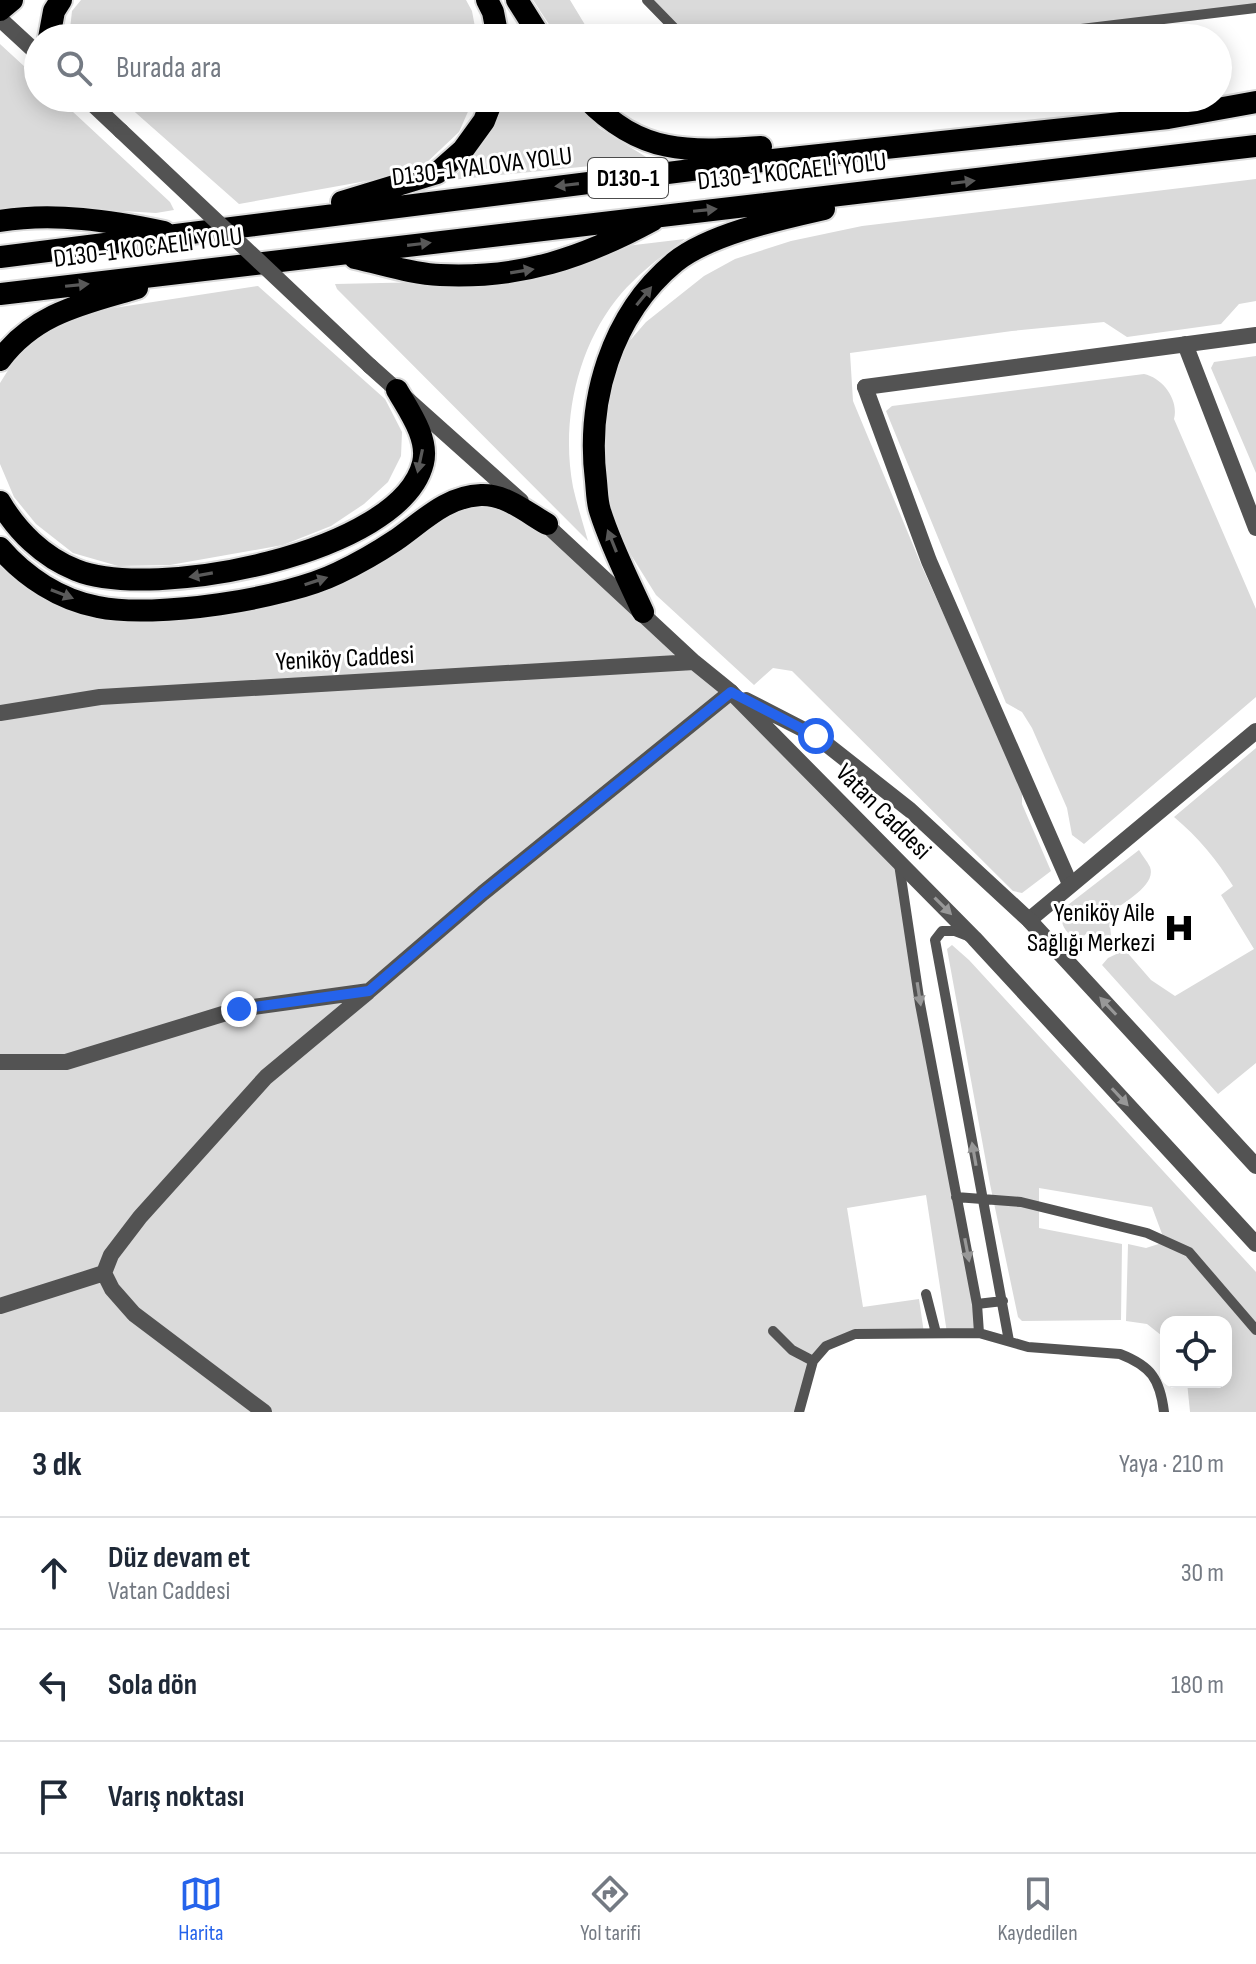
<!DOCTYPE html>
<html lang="tr">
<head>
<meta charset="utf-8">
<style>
	body { margin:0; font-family:"Sofia Sans Condensed",sans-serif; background:#f2f2f3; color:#1f2937 }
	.controls { position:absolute; right:24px; bottom:24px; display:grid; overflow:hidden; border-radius:16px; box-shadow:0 4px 20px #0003 }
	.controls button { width:72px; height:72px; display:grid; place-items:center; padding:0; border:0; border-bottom:2px solid #e0e1e3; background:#fff; color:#1f2937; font:40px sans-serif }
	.stop { position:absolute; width:24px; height:24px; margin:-18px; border:6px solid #2563eb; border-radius:50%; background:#fff }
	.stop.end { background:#2563eb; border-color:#fff; box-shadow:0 2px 8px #0008 }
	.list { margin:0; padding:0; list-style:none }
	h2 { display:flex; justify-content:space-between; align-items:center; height:104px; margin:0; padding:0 32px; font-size:34px }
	h2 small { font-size:26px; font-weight:400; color:#747a83 }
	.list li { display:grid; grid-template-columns:52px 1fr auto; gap:24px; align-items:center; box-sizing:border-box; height:112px; padding:0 32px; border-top:2px solid #e0e1e3 }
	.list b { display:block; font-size:30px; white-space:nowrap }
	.list p { margin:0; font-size:26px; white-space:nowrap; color:#747a83 }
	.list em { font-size:26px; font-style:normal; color:#747a83 }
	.icon { flex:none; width:44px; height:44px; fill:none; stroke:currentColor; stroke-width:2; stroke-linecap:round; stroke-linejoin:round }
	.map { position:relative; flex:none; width:1256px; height:1412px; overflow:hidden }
	.search { position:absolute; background:#fff; box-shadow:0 4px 20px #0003; left:24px; right:24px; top:24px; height:88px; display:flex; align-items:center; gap:20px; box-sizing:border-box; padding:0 28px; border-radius:44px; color:#747a83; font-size:30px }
	.sheet { height:440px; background:#fff }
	nav { display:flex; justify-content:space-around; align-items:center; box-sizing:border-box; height:112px; border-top:2px solid #e0e1e3; background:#fff; font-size:22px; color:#747a83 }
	nav a { display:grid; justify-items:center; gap:4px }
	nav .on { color:#2563eb }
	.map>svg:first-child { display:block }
</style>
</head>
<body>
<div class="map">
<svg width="1256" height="1412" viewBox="0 0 1256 1412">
	<rect width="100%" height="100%" fill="#fff"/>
	<path fill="#dadada" d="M 81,0 L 466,0 L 472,11 L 477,38 L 69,38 L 72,11 Z
		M 533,0 L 570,0 L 593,38 L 558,38 Z
		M 647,0 L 1256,0 L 1256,8 L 1006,38 L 684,38 Z
		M 0,44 L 38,79 L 38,98 L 58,98 L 170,202 L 174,210 L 156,213 L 88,209 L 0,211 Z
		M 119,98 L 474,98 L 459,132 L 424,165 L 372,180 L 239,204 Z
		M 502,98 L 572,98 L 599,128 L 651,160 L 451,180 C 478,153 491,134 502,98 Z
		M 1256,179 L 1256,301 L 1239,304 L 1221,324 L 1127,337 L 1104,322 L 1012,331 L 850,353 L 853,401 L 923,569 L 1022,787 L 1022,804 L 1051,871 L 1022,893 L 1013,891 L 792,671 L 773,668 L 754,685 L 656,595 L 631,555 L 610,513 L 606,498 L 602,417 L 620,352 L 646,322 L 704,276 L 735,259 L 791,241 L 862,226 Z
		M 685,239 C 660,257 635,276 616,300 C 576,351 561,424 573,487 C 577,505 583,523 588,541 L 337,289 L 335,284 L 528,280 L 626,246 Z
		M 258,286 L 385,399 L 402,432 L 401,456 L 388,482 L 364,504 L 331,526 L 283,545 L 170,565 L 118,566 L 73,553 L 36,524 L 14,497 L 0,464 L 0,383 L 19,353 L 47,333 L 94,311 Z
		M 1256,356 L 1256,473 L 1211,368 L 1214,362 Z
		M 1144,374 C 1163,378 1179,400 1174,419 L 1256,609 L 1256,697 L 1084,844 L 1072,835 L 1067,808 L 1032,728 L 1022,712 L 1006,703 L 886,411 L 892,406 Z
		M 479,495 L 547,524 L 899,862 L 979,1333 L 947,1333 L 926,1195 L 847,1208 L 863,1307 L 919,1299 L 924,1333 C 890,1334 830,1326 812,1363 C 805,1377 803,1396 799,1412 L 0,1412 L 0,548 L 97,607 L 277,593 Z
		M 1256,748 L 1256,1063 L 1218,1094 L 1102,965 L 1108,958 L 1125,950 L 1151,980 L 1175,996 L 1254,949 L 1221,895 L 1233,886 C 1217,860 1198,837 1174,817 Z
		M 1139,850 C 1142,855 1147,861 1150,867 C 1157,887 1120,903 1109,915 L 1111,935 L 1108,943 L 1100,947 L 1087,933 L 1077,942 C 1065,930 1058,925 1064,908 Z
		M 952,945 L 969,960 L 1256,1272 L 1256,1412 L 1190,1412 L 1187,1382 L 1226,1382 L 1226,1322 L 1166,1322 L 1166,1339 L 1147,1324 L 1126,1321 L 1128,1244 L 1146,1248 L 1165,1242 L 1152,1207 L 1039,1188 L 1039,1228 L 1122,1244 L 1121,1320 L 1022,1321 L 1018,1317 L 990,1184 L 947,949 Z"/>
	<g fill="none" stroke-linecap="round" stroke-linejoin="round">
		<g stroke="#dbdbdb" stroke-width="26">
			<path id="trunk" d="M 487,0 L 493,12 L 498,38
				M 517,0 L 541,38
				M 0,10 L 12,0
				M 49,38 L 54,11 L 61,0
				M 586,98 C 641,155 688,152 761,147
				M 342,202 L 437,173 L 463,150 L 484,121 L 493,98
				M 0,221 C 54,212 111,221 164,232
				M 0,257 L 763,161 L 1168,118 L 1256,102
				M 355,258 C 383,264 412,274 440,275 C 521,279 583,258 653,220
				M 0,294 L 1256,146
				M 0,360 C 35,313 83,304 137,288
				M 0,502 C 17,531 43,557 76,570 C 151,601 401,554 423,463 C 429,438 409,411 397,390
				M 0,548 C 25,577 60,600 98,607 C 155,619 285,599 338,573 C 357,564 378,552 396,540 C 423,521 447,496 481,495 C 505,494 526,512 547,524
				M 643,612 C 628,579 611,546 600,511 C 597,502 597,491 596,481 C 586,401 611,315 675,262 C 710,234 780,219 824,209"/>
		</g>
		<path stroke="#535353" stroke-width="10" d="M 647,0 L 684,38
			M 1006,38 L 1256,8
			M 899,864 L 920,1004 L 977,1304 L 979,1333
			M 968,936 L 955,931 L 942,931 L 935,940 L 1009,1341
			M 956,1197 L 1021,1202 L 1147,1233 L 1189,1252 L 1256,1330
			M 926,1294 L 936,1333
			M 977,1304 L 1003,1301
			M 773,1331 L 792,1350 L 813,1361
			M 799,1412 L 813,1361 L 826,1346 L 855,1334 L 979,1333 L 1028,1347 L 1120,1354 C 1151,1366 1160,1379 1164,1412"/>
		<path stroke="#535353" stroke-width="16" d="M 865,387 L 929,561 L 1070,884"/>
		<path stroke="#535353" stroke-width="16" d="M 1185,344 L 1256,528
			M 865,387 L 1256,335
			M 1029,920 L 1256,731
			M 0,1062 L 66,1062 L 239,1009 L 369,991 L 483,893 L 731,692
			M 0,1306 L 104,1273
			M 264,1412 L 134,1314 L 112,1289 L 104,1273 L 111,1255 L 140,1217 L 266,1077 L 368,992"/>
		<path stroke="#535353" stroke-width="16" d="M 0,19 L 38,54
			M 86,98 L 121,131
			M 370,366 L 521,501
			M 538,517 L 694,662 L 731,692 L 974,938 L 1256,1244
			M 746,700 L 816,736 L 910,810 L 1029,920 L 1256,1166
			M 0,713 L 100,697 L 694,662"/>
		<use href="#trunk" stroke="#000" stroke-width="22"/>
		<path stroke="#535353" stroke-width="16" d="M 121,131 L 370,366"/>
	</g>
	<defs><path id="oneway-solid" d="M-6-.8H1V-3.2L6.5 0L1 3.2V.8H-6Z" transform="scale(2)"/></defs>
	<g fill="#595959">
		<use href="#oneway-solid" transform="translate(963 182) rotate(-7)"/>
		<use href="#oneway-solid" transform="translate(567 185) rotate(173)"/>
		<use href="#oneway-solid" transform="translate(705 210) rotate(-6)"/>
		<use href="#oneway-solid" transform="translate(419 244) rotate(-7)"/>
		<use href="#oneway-solid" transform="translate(522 271) rotate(-9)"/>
		<use href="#oneway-solid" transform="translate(77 285) rotate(-6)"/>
		<use href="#oneway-solid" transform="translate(644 296) rotate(-51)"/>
		<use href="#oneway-solid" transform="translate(420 461) rotate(102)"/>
		<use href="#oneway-solid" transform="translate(612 541) rotate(-112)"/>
		<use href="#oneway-solid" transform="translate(201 575) rotate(170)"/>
		<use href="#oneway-solid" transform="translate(316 581) rotate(-18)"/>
		<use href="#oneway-solid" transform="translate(62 594) rotate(21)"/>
	</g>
	<g fill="#989898">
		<use href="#oneway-solid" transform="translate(943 906) rotate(45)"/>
		<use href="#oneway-solid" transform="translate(919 994) rotate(81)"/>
		<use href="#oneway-solid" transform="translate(1108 1006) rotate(-133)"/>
		<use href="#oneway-solid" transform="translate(1120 1097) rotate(47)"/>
		<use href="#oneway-solid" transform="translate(974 1154) rotate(-100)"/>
		<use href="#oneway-solid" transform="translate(967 1250) rotate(79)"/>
	</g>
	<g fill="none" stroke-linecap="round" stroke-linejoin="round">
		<path stroke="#2563eb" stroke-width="10" d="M 239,1009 L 369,991 L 483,893 L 731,692 L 816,736"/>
	</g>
	<defs>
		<g id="hospital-bare" transform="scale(2.4)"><path d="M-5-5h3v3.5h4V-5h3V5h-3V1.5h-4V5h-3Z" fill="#000" stroke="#fff" stroke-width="2.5" paint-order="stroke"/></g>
	</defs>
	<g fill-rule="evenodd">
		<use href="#hospital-bare" x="1179" y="928"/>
	</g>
	<g text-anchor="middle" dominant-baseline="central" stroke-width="6" stroke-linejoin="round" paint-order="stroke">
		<rect fill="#fff" stroke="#4c4c4c" stroke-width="2" x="588" y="158" width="80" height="40" rx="6"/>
		<g font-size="24" font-weight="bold" fill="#000">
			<text x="628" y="178">D130-1</text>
		</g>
		<g font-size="26" fill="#000" stroke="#fff">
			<text transform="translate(482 167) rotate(-7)">D130-1 YALOVA YOLU</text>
			<text transform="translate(792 172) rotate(-6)">D130-1 KOCAELİ YOLU</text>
			<text transform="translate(148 248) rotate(-7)">D130-1 KOCAELİ YOLU</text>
			<text transform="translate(345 659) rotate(-3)">Yeniköy Caddesi</text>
			<text transform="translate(883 812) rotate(45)">Vatan Caddesi</text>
		</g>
		<g font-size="26" fill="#000" stroke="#fff" text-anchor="end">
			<text x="1155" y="913">Yeniköy Aile<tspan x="1155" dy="30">Sağlığı Merkezi</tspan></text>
		</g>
	</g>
</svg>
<div class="controls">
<button><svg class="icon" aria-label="locate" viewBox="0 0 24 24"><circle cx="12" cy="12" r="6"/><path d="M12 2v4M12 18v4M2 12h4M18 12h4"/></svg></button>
</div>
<div class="stop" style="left:816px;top:736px"></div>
<div class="stop end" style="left:239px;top:1009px"></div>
<div class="search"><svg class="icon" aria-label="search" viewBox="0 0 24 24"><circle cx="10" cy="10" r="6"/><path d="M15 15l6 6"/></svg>Burada ara</div>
</div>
<section class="sheet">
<h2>3 dk<small>Yaya · 210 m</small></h2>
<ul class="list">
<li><svg class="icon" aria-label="ahead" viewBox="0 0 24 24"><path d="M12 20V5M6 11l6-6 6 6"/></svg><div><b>Düz devam et</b><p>Vatan Caddesi</p></div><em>30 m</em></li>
<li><svg class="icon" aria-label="left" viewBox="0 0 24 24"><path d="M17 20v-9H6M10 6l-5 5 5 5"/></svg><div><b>Sola dön</b></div><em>180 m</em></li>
<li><svg class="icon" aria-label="arrive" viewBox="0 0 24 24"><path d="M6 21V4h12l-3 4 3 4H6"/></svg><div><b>Varış noktası</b></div></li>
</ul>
</section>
<nav>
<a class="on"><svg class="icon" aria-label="map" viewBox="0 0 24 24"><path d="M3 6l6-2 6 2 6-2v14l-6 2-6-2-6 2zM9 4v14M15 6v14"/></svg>Harita</a>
<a><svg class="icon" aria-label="directions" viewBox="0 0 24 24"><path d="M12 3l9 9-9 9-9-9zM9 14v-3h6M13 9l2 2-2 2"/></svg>Yol tarifi</a>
<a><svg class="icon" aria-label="saved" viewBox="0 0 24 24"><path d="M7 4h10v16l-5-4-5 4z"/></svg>Kaydedilen</a>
</nav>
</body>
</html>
